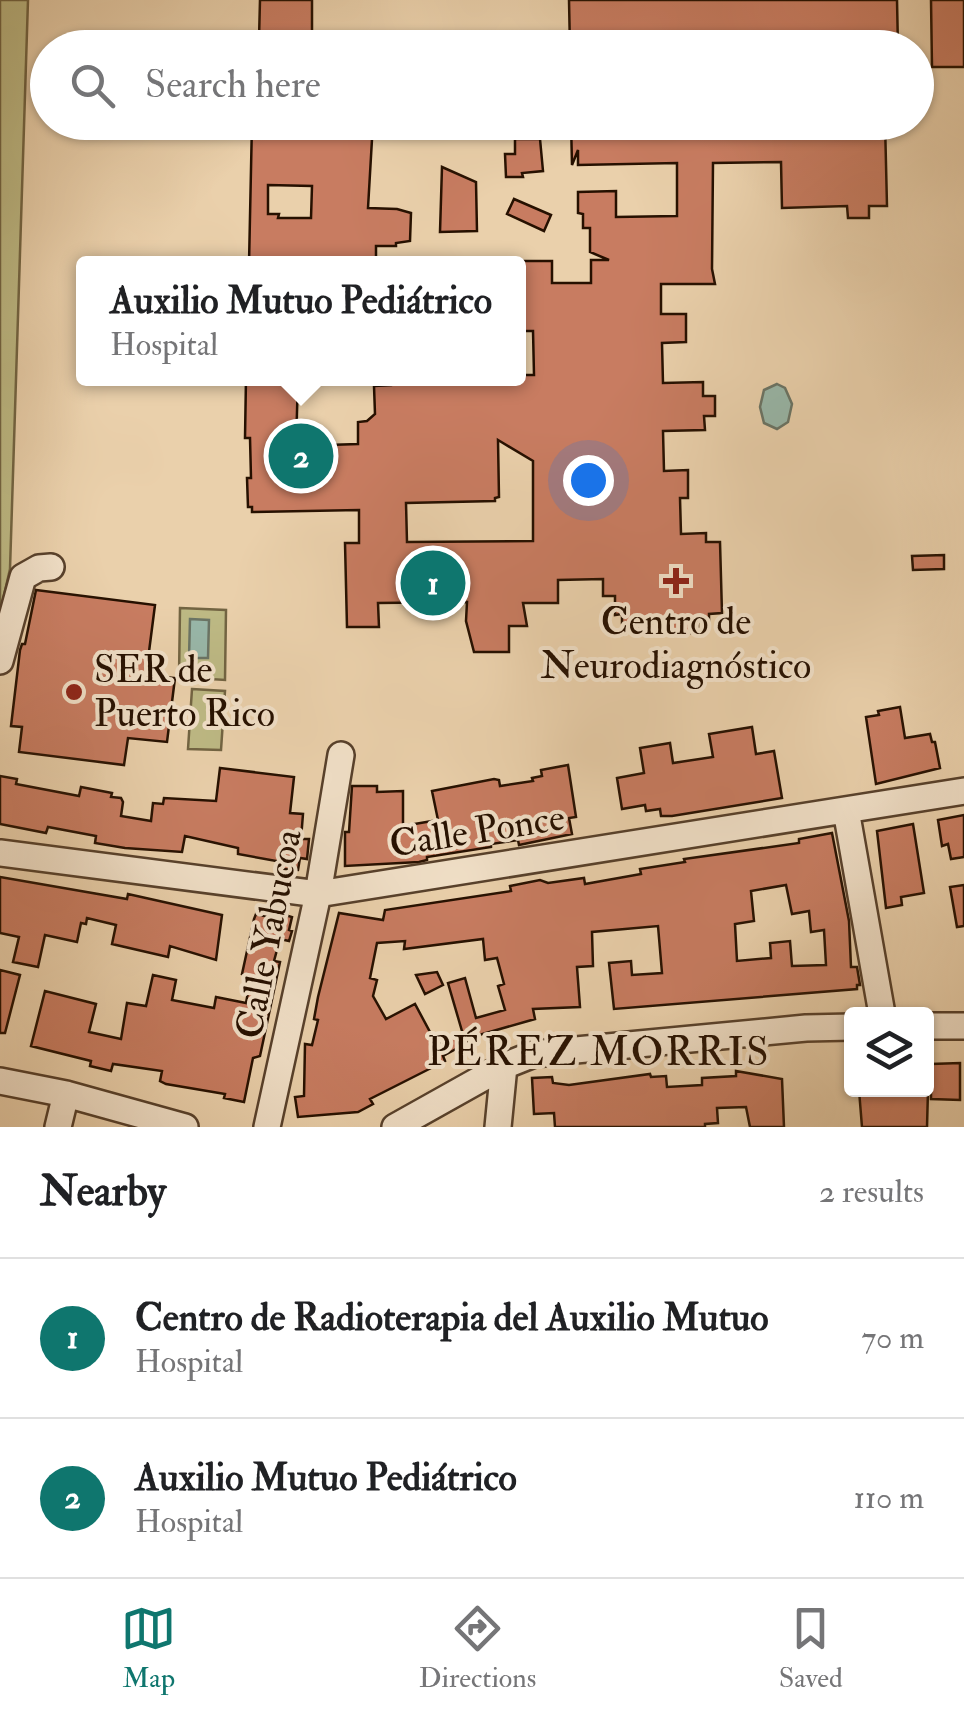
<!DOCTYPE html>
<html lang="en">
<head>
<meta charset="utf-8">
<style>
	body { margin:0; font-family:"IM FELL Double Pica",serif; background:#f2f2f2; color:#202124 }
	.controls { position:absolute; right:30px; bottom:30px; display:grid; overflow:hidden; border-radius:10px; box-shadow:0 2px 8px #0004 }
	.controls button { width:90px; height:90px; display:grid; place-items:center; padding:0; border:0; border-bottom:2px solid #e0e0e0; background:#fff; color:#202124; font:50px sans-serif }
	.you { position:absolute; left:588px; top:480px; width:35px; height:35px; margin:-25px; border:8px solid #fff; border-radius:50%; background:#1a73e8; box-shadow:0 0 0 15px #1a73e833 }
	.badge { display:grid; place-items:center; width:65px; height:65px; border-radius:50%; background:#0f766e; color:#fff; font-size:32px; font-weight:700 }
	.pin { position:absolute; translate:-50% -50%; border:5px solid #fff; box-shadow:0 2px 10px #0006 }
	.popup { position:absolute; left:76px; top:256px; width:450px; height:130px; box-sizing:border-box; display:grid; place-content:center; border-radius:10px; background:#fff; filter:drop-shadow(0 2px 8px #0005); font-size:32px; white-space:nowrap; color:#757577 }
	.popup b { font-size:38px; color:#202124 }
	.popup::after { content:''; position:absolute; left:50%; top:100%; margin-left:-20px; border:20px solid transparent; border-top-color:#fff }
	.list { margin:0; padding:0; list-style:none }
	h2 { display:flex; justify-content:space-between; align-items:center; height:130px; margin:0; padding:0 40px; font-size:42px }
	h2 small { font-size:32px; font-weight:400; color:#757577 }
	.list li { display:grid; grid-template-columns:65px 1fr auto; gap:30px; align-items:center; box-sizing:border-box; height:160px; padding:0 40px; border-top:2px solid #e0e0e0 }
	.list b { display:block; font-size:38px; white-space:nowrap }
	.list p { margin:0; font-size:32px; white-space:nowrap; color:#757577 }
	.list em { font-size:32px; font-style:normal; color:#757577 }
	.icon { flex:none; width:55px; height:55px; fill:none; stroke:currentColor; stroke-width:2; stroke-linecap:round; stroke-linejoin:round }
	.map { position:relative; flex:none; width:964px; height:1127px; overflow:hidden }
	.search { position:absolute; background:#fff; box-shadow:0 2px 8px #0004; left:30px; right:30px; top:30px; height:110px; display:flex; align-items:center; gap:25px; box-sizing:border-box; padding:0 35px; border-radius:55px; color:#757577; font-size:38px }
	.sheet { height:450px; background:#fff }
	nav { display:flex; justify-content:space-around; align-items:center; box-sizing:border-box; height:140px; border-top:2px solid #e0e0e0; background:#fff; font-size:28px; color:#757577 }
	nav a { display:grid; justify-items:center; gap:5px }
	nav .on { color:#0f766e }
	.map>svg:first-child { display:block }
</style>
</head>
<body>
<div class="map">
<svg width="964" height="1127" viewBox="0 0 964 1127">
	<rect width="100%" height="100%" fill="#ead0ab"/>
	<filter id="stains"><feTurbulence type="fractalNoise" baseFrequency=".002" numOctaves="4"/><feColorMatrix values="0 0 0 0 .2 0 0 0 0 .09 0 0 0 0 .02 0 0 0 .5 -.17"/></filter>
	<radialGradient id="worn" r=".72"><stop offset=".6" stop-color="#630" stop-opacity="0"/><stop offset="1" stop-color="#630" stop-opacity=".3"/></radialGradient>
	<path fill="#bdb984" stroke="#726442" stroke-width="2.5" d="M 0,0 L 28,0 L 10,569 L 0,613 Z
		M 180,608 L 226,610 L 225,680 L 179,677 Z
		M 192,689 L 225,691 L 221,750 L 188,749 Z"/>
	<path fill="#98b7a9" stroke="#6a7465" stroke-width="2.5" d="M 777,384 L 785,388 L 792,404 L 788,422 L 777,429 L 764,423 L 760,407 L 764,390 Z
		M 190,619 L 209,620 L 208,658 L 189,658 Z"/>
	<path fill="#c87c61" stroke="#261000" stroke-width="2.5" fill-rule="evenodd" d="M 260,0 L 312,0 L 312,39 L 259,39 Z
		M 569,0 L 897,0 L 898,48 L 570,48 Z
		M 931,0 L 964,0 L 964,67 L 932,67 Z
		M 252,122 L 373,122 L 368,208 L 397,209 L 411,213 L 410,241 L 396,243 L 396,246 L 376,246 L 376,264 L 249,264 ZM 268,185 L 312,186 L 311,218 L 278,218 L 279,214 L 268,214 Z
		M 571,122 L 885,122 L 887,206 L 869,206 L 869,218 L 848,218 L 847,206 L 782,208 L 781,162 L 713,163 L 712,269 L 715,284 L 661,284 L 661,314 L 686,314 L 686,342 L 662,343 L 663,383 L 703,382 L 703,396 L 715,396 L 715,416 L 704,416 L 705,430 L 663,431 L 664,471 L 688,470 L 688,498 L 680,498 L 681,534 L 706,533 L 706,542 L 720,542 L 722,613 L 709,614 L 709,622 L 698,622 L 698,633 L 634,634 L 634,623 L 622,623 L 622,614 L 615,615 L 615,596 L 603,596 L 603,579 L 558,580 L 558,603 L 523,603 L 527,626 L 509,626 L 509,652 L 474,652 L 466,621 L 467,602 L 378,603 L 379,627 L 347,627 L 345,543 L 359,543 L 359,510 L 252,512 L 252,507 L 248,507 L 247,478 L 251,478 L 250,438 L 245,438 L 246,378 L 298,378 L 296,446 L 358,444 L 358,422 L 367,421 L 375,414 L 374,386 L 391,385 L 391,378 L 518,378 L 518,375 L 534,375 L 533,331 L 518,331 L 518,261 L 552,261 L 552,283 L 591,283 L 591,260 L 609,260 L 590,252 L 590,228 L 583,228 L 583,214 L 578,213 L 578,192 L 616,191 L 616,217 L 677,216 L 677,163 L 578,165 L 578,150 L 572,165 ZM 498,440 L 533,461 L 533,541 L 407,542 L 406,503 L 495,501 L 495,498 L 499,497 Z
		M 515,139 L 540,139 L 543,171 L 522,173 L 523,177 L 506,177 L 505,154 L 515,154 Z
		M 442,167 L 476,182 L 477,231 L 440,232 Z
		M 514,199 L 551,215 L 544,231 L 507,214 Z
		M 944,555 L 944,569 L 913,570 L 912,556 Z
		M 36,590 L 155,605 L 146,675 L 175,678 L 167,742 L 128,738 L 124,765 L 19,752 L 22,727 L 11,726 L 20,650 L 22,644 L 25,644 Z
		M 900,707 L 905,738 L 930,734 L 932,742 L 935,742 L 940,768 L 876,784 L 866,717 L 879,715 L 878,711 Z
		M 752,727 L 756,754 L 774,751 L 782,798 L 672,816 L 661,816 L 660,809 L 646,811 L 645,805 L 622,809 L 617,778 L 644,773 L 640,748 L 670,743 L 673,763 L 713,757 L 709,734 Z
		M 568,765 L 576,817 L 569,818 L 572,834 L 519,845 L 518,840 L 491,844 L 491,847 L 427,857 L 427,860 L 419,862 L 345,866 L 345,832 L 349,832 L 352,786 L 377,786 L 377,792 L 403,791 L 403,826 L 438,820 L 432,791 L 494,779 L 499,780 L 500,786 L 533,781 L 532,778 L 542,776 L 541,770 Z
		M 220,768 L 294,777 L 290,813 L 303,814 L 301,839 L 309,839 L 307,859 L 300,858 L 298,870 L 282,869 L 282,862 L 238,854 L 238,848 L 185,836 L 182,852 L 125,848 L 95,843 L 96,836 L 48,827 L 46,833 L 0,824 L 0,776 L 17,779 L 16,784 L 79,796 L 81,787 L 112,793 L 111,797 L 121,798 L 123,802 L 121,816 L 151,821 L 153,803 L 163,804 L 164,798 L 216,801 Z
		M 964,815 L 964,857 L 951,859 L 948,844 L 942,846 L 938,820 Z
		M 913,824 L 924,893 L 901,897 L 902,905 L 886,908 L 877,831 Z
		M 832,833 L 849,921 L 851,967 L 857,967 L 860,985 L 857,985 L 857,989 L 614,1009 L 609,963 L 631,961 L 632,975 L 662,973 L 658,926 L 592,932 L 593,966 L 577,967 L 580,1007 L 533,1009 L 535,1019 L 465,1039 L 467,1043 L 443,1056 L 445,1061 L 370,1099 L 373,1104 L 358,1112 L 298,1117 L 295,1097 L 304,1096 L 305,1044 L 312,1045 L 318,1020 L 314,1019 L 318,997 L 339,913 L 383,920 L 385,910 L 511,891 L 510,886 L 540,880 L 548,883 L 584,878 L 585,884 L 641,874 L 640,869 L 685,862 L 684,859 L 799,843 L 799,839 ZM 786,885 L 792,914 L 809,911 L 811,932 L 824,930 L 826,965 L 792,966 L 790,941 L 770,943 L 771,958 L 737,961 L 735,924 L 754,921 L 751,891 ZM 483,939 L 485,960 L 497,958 L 504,984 L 498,986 L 505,1010 L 476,1018 L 465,978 L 448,983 L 464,1038 L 461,1032 L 437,1045 L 415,1004 L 386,1019 L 373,996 L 377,980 L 370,978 L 377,943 L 405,941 L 404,949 Z
		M 0,877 L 127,899 L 128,894 L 222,915 L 216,960 L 170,946 L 168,957 L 112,944 L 116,925 L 87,918 L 86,924 L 81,923 L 77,942 L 45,935 L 38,967 L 13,962 L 19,937 L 0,933 Z
		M 964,885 L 964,926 L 957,927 L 950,887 Z
		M 275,912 L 292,917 L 289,930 L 292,931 L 289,941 L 280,939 L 274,961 L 280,962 L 260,1056 L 253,1058 L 244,1102 L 224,1098 L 225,1094 L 166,1084 L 160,1081 L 162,1071 L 113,1064 L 111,1071 L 90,1066 L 91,1061 L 31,1046 L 45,991 L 96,1004 L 89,1032 L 121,1039 L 127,1003 L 146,1006 L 153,975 L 176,980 L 172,1000 L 214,1008 L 216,997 L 246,1003 L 251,976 L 242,974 L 254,919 L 256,914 L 273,918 Z
		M 0,970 L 20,975 L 5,1033 L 0,1033 Z
		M 437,972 L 443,985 L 425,994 L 416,975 Z
		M 960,1063 L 960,1100 L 931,1099 L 931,1064 Z
		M 736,1071 L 782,1079 L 784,1127 L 750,1127 L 746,1107 L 717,1108 L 718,1123 L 705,1124 L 705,1127 L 555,1127 L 554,1113 L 534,1114 L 532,1078 L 552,1077 L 553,1083 L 569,1085 L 650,1074 L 651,1077 L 666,1076 L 667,1087 L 702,1085 L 702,1078 L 736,1076 Z
		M 859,1090 L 928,1090 L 927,1127 L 862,1127 Z"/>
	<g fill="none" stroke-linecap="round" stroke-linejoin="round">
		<g stroke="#57402b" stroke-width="30">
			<path id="minor" d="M 0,661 L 23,577 L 39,568 L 51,567
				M 846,810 L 882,1014
				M 0,853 L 318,894 L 964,791
				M 926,1026 L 964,1026
				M 0,1081 L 66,1094 L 185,1127
				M 58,1127 L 66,1094
				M 267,1127 L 318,894 L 341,755
				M 395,1127 L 504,1066 L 534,1054 L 806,1028 L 852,1027
				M 498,1127 L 504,1066"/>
		</g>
		<use href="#minor" stroke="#f1e0c8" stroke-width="25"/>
	</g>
	<g fill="#8f2418" stroke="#f1e0c8" stroke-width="4">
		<path d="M671 566h10v10h10v10h-10v10h-10v-10h-10v-10h10z"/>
		<circle cx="74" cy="692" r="10"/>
	</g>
	<g text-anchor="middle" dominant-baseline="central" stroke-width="8" stroke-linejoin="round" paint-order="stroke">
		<g font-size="38" fill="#261000" stroke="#f1e0c8">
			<text x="676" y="622">Centro de<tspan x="676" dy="44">Neurodiagnóstico</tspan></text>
			<text x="94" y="670" text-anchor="start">SER de<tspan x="94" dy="44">Puerto Rico</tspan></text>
		</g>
		<g font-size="38" fill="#261000" stroke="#f1e0c8">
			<text transform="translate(477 831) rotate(-9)">Calle Ponce</text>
			<text transform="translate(269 934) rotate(-79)">Calle Yabucoa</text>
		</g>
		<g font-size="40" letter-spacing="2.5" fill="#261000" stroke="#f1e0c8">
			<text x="599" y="1052">PÉREZ MORRIS</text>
		</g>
	</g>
	<rect width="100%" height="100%" filter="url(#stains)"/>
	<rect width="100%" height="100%" fill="url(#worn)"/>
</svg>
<div class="controls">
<button><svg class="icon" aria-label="layers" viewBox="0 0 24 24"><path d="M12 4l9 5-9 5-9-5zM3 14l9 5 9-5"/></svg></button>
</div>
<div class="you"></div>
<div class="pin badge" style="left:433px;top:583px">1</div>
<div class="pin badge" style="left:301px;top:456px">2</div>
<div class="popup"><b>Auxilio Mutuo Pediátrico</b>Hospital</div>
<div class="search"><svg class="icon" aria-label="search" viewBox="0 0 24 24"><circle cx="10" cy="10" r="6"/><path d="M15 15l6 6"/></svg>Search here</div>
</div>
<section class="sheet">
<h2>Nearby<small>2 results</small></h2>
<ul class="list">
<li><span class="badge">1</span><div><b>Centro de Radioterapia del Auxilio Mutuo</b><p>Hospital</p></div><em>70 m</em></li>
<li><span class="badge">2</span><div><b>Auxilio Mutuo Pediátrico</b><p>Hospital</p></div><em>110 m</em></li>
</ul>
</section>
<nav>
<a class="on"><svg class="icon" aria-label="map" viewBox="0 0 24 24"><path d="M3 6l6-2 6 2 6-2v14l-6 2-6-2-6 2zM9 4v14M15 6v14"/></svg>Map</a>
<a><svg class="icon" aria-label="directions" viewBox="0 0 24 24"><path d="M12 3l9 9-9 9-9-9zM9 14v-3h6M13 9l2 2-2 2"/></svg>Directions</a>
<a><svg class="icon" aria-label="saved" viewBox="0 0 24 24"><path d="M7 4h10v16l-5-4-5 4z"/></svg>Saved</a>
</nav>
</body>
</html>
